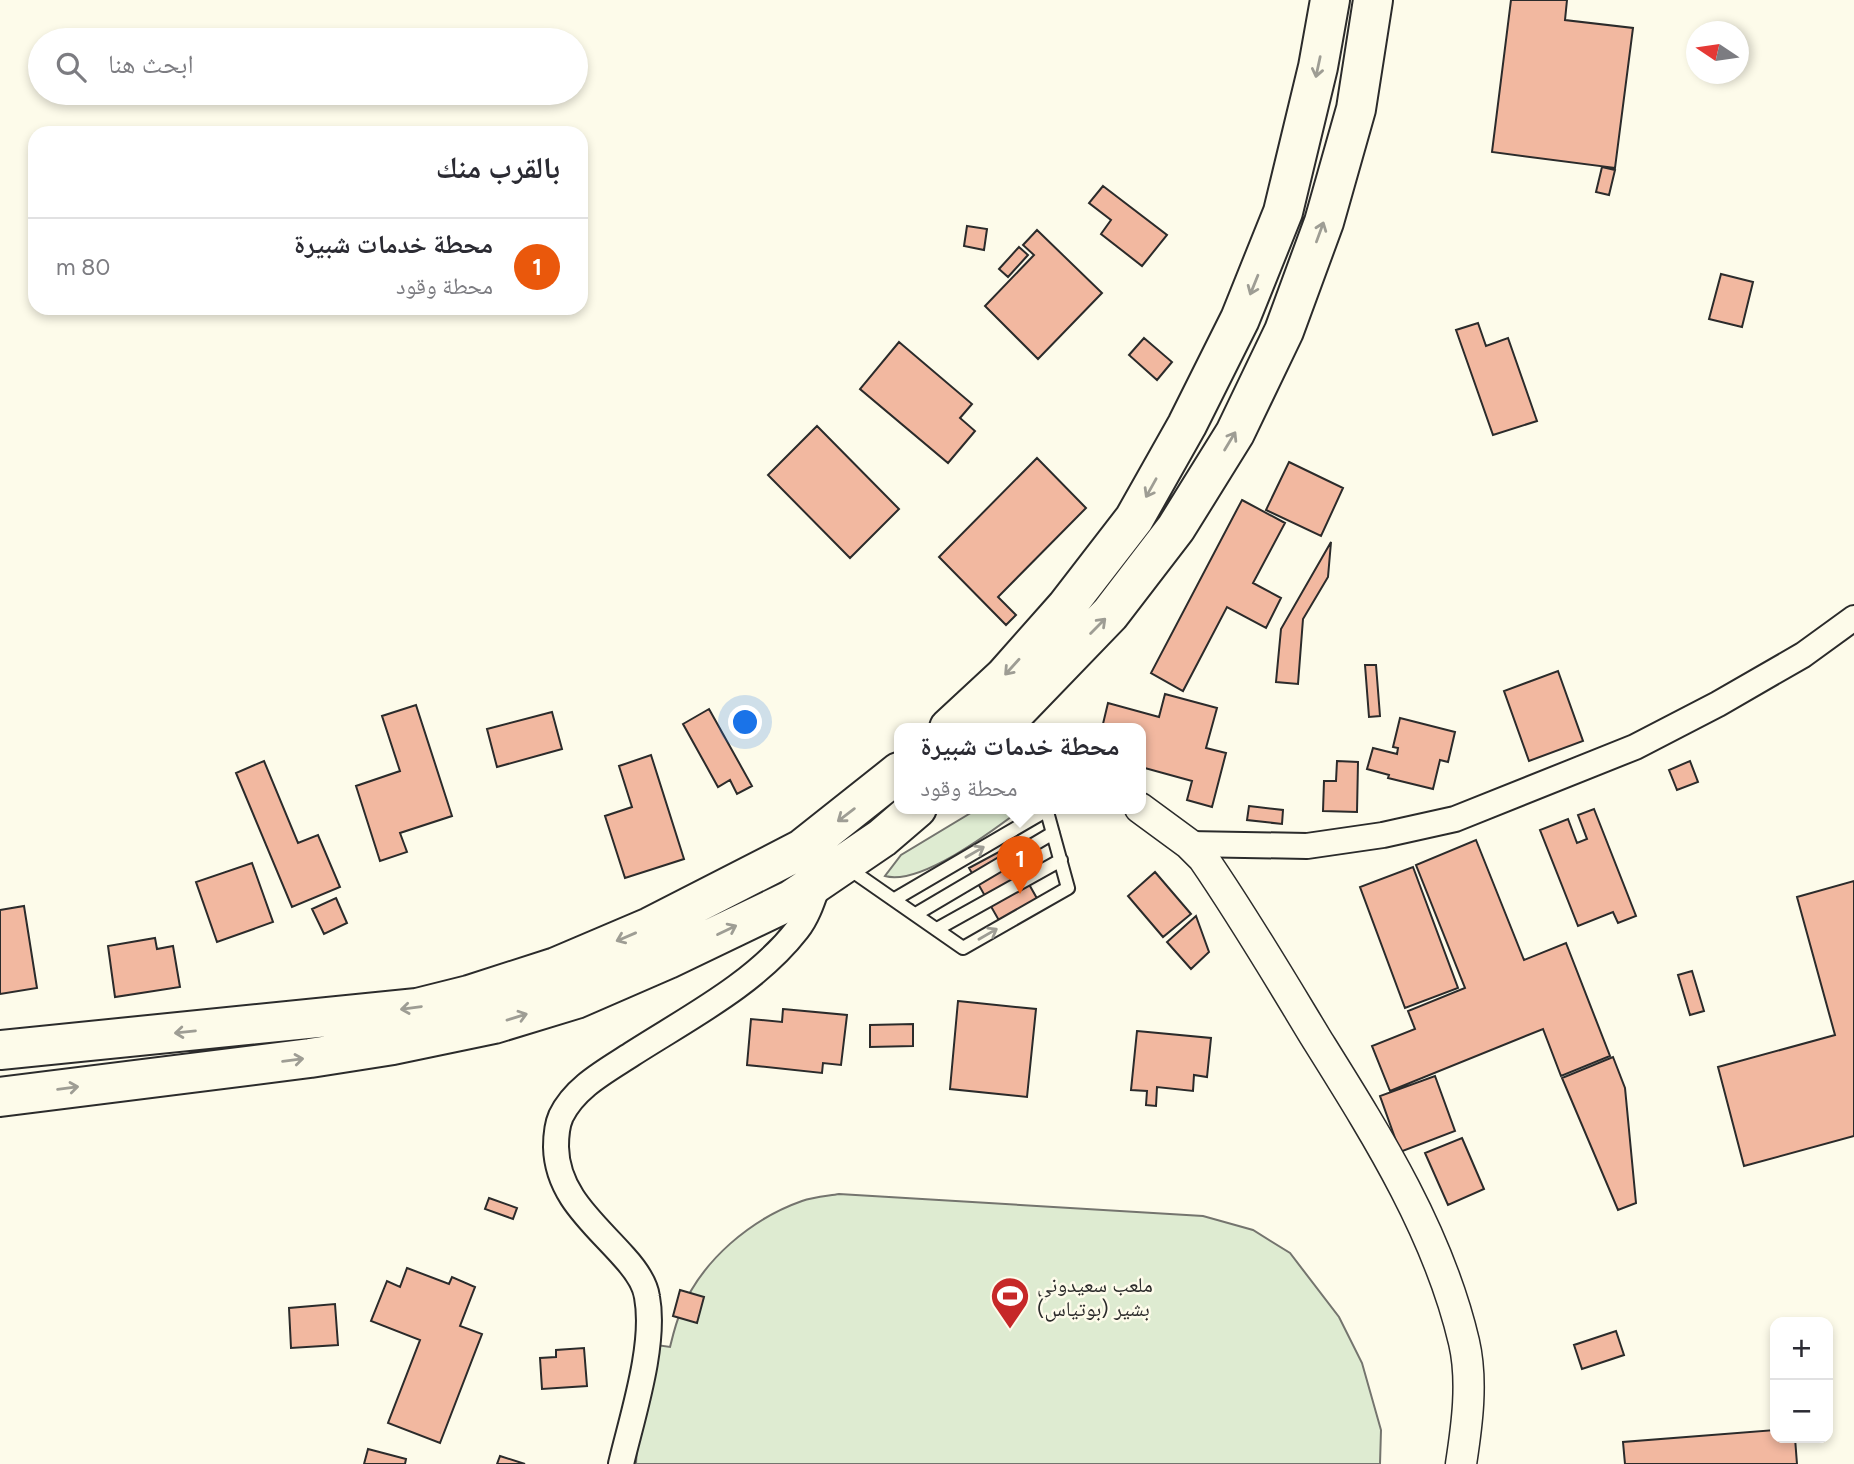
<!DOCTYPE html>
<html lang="ar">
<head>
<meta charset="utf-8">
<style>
	body { margin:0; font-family:Figtree,"Noto Naskh Arabic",sans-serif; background:#f2f2f3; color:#2b2b33; direction:rtl }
	.controls { position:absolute; right:21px; bottom:21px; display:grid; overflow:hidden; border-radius:14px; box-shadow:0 4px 10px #0003 }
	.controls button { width:63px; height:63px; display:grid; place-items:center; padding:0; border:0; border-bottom:2px solid #e1e1e2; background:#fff; color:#2b2b33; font:35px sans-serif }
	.compass { position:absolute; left:1686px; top:21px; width:63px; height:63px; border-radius:50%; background:#fff; box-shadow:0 4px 10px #0003; rotate:283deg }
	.you { position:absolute; left:746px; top:723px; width:24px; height:24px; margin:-18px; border:5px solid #fff; border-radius:50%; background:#1a73e8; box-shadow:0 0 0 10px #1a73e833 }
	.badge { display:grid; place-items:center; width:46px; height:46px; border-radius:50%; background:#ea580c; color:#fff; font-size:23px; font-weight:700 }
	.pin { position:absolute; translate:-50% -58px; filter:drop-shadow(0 2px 4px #0008) }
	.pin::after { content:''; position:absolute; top:37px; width:24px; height:21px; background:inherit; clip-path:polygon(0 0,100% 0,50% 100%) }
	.popup { position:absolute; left:894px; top:723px; width:252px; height:91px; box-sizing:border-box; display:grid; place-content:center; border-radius:14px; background:#fff; filter:drop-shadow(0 2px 5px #0005); font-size:23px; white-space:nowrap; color:#7c7c81 }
	.popup b { font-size:26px; color:#2b2b33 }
	.popup::after { content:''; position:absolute; left:50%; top:100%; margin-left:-14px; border:14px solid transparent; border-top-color:#fff }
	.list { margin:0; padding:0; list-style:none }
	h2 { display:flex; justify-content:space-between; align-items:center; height:91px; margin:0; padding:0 28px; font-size:30px }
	h2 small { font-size:23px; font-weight:400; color:#7c7c81 }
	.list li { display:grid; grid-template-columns:46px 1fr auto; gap:21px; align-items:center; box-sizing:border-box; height:98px; padding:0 28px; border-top:2px solid #e1e1e2 }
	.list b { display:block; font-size:26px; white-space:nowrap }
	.list p { margin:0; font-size:23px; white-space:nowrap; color:#7c7c81 }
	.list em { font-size:23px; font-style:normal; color:#7c7c81 }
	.icon { flex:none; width:38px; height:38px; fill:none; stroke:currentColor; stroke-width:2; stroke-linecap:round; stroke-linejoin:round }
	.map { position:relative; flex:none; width:1854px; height:1464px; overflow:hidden; direction:ltr }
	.search { position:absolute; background:#fff; box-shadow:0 4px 10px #0003; left:28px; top:28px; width:560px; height:77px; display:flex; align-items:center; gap:18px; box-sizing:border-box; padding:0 24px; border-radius:38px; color:#7c7c81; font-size:26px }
	.panel { position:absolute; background:#fff; box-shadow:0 4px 10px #0003; left:28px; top:126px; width:560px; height:189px; border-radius:21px; direction:rtl }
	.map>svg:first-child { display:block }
</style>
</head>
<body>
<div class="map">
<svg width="1854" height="1464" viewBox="0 0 1854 1464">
	<rect width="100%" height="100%" fill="#fdfbea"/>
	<path fill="#deebd1" stroke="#74746e" stroke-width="2" d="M 979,808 L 1023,808 C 995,829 921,886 885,876 L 901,855 Z
		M 839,1194 L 1203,1216 L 1253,1230 L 1290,1253 L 1339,1317 L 1362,1363 L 1381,1430 L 1380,1464 L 636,1464 L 642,1343 L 670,1347 C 673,1335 676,1322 681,1311 C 702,1260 751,1219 802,1201 C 813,1197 827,1196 839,1194 Z"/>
	<path fill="#f2b8a0" stroke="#2b2b2b" stroke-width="2" d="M 1511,0 L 1567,0 L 1565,20 L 1633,28 L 1615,168 L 1492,152 Z
		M 1602,167 L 1615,170 L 1609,195 L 1596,192 Z
		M 1103,186 L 1167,235 L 1142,266 L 1101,234 L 1111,220 L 1089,203 Z
		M 967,226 L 987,229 L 984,250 L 964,246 Z
		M 1037,230 L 1102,293 L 1038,359 L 985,306 L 1034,255 L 1023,245 Z
		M 1019,247 L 1028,255 L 1008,277 L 999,269 Z
		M 1721,274 L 1753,282 L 1742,327 L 1709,319 Z
		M 1478,323 L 1486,346 L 1508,338 L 1537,421 L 1493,435 L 1456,330 Z
		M 1144,338 L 1172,362 L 1157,380 L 1129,355 Z
		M 899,342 L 972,404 L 960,418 L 975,431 L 948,463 L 860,389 Z
		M 817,426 L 899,509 L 850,558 L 768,475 Z
		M 1037,458 L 1086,508 L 998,597 L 1016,615 L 1006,625 L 939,557 Z
		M 1289,462 L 1343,488 L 1321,536 L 1266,510 Z
		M 1242,500 L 1285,523 L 1253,583 L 1281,598 L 1266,628 L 1227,607 L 1183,691 L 1151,673 Z
		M 1331,542 L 1328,577 L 1303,619 L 1298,684 L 1276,682 L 1281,629 Z
		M 1365,665 L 1376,665 L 1380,716 L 1369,717 Z
		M 1558,671 L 1583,741 L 1529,761 L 1504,691 Z
		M 1165,694 L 1217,708 L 1206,748 L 1226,753 L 1212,807 L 1187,800 L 1192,781 L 1141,767 L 1141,728 L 1102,728 L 1108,703 L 1159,717 Z
		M 416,705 L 452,816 L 400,833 L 407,852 L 380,861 L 356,786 L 400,771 L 382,716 Z
		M 709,709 L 752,786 L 737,794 L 730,780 L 718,787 L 683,724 Z
		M 552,712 L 562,749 L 497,767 L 487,729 Z
		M 1400,718 L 1455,732 L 1448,762 L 1440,760 L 1433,789 L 1388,778 L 1389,775 L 1367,769 L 1373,748 L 1397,754 L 1398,748 L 1393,747 Z
		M 651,755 L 684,859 L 625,878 L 605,816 L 632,807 L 619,766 Z
		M 264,761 L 298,843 L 318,835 L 340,887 L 292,907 L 236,773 Z
		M 1337,761 L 1358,762 L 1357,812 L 1323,811 L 1324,781 L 1336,781 Z
		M 1690,761 L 1698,782 L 1677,790 L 1669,770 Z
		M 1249,806 L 1283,810 L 1282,824 L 1247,820 Z
		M 1594,809 L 1636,916 L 1618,923 L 1613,912 L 1578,926 L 1540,830 L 1568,819 L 1577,843 L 1587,839 L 1578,815 Z
		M 1476,840 L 1524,960 L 1566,943 L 1610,1056 L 1561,1076 L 1543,1029 L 1390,1091 L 1372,1046 L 1415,1029 L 1408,1011 L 1465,988 L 1416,865 Z
		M 1008,847 L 1039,902 L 1001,924 L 969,868 Z
		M 252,863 L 273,922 L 217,942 L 196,882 Z
		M 1413,867 L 1458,988 L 1405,1008 L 1360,887 Z
		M 1155,872 L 1191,914 L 1163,937 L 1128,896 Z
		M 1854,881 L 1854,1136 L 1744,1166 L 1718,1067 L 1835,1035 L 1797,897 Z
		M 336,898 L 347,923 L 324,934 L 312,909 Z
		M 24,906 L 37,988 L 0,994 L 0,910 Z
		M 1196,916 L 1209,952 L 1191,969 L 1167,942 Z
		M 155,938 L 157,949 L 173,946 L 180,987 L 115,997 L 108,946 Z
		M 1692,971 L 1704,1011 L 1690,1015 L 1678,975 Z
		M 958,1001 L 1036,1009 L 1027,1097 L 950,1089 Z
		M 783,1009 L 847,1015 L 841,1065 L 823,1063 L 822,1073 L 747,1065 L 751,1019 L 782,1022 Z
		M 913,1024 L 913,1046 L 870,1047 L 870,1025 Z
		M 1137,1031 L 1211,1038 L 1207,1077 L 1194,1075 L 1193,1091 L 1157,1087 L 1156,1106 L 1146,1105 L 1147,1091 L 1131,1090 Z
		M 1613,1057 L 1625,1088 L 1636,1203 L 1618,1210 L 1562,1078 Z
		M 1435,1076 L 1455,1131 L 1400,1152 L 1380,1096 Z
		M 1462,1138 L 1484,1189 L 1448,1205 L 1425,1153 Z
		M 489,1198 L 517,1208 L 513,1219 L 485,1209 Z
		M 407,1268 L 449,1284 L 452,1277 L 475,1287 L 460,1326 L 482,1334 L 440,1443 L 388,1423 L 420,1340 L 371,1321 L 387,1281 L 400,1287 Z
		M 680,1290 L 704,1297 L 697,1323 L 673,1316 Z
		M 335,1304 L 338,1345 L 291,1348 L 289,1308 Z
		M 1616,1331 L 1624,1355 L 1582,1369 L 1574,1345 Z
		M 584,1348 L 587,1386 L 542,1389 L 540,1358 L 556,1357 L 556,1350 Z
		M 1775,1430 L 1775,1438 L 1795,1438 L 1797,1464 L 1625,1464 L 1623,1442 Z
		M 368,1449 L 406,1459 L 405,1464 L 364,1464 Z
		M 500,1456 L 525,1464 L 497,1464 Z"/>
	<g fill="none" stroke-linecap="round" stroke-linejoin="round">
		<g stroke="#2b2b2b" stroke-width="16">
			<path id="service" d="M 848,868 L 963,948 L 1068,888 L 1046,808
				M 895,899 L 1047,810
				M 916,914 L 1053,833
				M 937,929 L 1061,860"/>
		</g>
		<g stroke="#2b2b2b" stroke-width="28">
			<path id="minor" d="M 1189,844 L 1307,846 L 1383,835 L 1455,819 L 1635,747 L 1718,704 L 1803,655 L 1854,618
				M 621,1464 C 632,1417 656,1345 647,1297 C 645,1282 634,1268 624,1257 C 594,1223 557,1195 556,1147 C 556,1137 557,1125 561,1116 C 575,1087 606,1071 632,1054 C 688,1018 755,984 797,930 C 808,916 813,899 819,882"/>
		</g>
		<g stroke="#2b2b2b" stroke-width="33">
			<path id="tertiary" d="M 1140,808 L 1189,844 L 1203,858 C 1243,916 1279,977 1316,1038 C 1376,1134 1438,1231 1464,1342 C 1473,1381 1467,1425 1461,1464"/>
		</g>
		<g stroke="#2b2b2b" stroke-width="42">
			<path id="trunk" d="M 949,728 L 1004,677 L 1066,607 L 1134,519 L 1187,425 L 1240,319 L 1283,212 L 1318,67 L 1330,0
				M 1000,728 L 1110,614 L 1176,528 L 1235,433 L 1284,331 L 1324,222 L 1356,109 L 1373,0
				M 0,1050 L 417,1008 L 469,995 L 556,967 L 650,927 L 802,849 L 899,772
				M 0,1097 L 310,1058 L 393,1045 L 494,1024 L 576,999 L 668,959 L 791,900 L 882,838 L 917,808"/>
		</g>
		<use href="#service" stroke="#fdfbea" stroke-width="12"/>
		<use href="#minor" stroke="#fdfbea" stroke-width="24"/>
		<use href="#tertiary" stroke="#fdfbea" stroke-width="30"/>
		<use href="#trunk" stroke="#fdfbea" stroke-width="38"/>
	</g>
	<defs><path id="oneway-shaft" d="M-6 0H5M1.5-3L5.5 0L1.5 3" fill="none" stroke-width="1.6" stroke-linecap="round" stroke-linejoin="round" transform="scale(1.75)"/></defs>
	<g stroke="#9e9d94">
		<use href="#oneway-shaft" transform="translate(1318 67) rotate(102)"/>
		<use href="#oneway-shaft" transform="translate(1320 232) rotate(-70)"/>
		<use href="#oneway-shaft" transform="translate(1254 285) rotate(112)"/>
		<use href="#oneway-shaft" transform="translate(1230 441) rotate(-59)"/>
		<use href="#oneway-shaft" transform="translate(1151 488) rotate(119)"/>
		<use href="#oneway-shaft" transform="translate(1098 626) rotate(-45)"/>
		<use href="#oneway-shaft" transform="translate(1012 667) rotate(132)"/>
		<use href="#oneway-shaft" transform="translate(846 815) rotate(143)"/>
		<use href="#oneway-shaft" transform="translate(975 852) rotate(-30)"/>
		<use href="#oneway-shaft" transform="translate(727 930) rotate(-26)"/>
		<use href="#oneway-shaft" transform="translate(988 934) rotate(-30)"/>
		<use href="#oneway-shaft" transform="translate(626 937) rotate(157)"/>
		<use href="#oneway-shaft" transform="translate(411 1008) rotate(172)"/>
		<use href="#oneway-shaft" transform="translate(517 1017) rotate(-17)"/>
		<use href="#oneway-shaft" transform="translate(185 1032) rotate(174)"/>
		<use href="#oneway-shaft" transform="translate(293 1060) rotate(-7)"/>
		<use href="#oneway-shaft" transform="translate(68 1088) rotate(-7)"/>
	</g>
	<defs>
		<g id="stadium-pin" transform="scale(2.0125)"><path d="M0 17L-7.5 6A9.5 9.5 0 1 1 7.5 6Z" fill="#c62828" stroke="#fdfbea"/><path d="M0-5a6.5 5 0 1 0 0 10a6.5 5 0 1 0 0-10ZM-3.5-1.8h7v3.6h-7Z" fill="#fff"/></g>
	</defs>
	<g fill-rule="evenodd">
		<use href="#stadium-pin" x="1010" y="1296"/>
	</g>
	<g text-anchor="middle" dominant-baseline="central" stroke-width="5" stroke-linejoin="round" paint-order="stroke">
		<g font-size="21" fill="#2b2b2b" stroke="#fdfbea" text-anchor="start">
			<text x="1037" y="1284">ملعب سعيدوني<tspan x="1037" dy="24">بشير (بوتياس)</tspan></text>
		</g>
	</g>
</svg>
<div class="controls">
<button>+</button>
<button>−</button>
</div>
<svg class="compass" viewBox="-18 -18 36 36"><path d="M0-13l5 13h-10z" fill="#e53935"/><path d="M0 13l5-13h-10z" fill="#7c7c81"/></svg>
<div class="you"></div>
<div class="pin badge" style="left:1020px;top:894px">1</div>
<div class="popup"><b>محطة خدمات شبيرة</b>محطة وقود</div>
<div class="search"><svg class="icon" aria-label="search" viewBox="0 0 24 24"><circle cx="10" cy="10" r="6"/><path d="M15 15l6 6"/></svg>ابحث هنا</div>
<section class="panel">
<h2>بالقرب منك<small></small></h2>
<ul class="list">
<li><span class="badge">1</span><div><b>محطة خدمات شبيرة</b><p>محطة وقود</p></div><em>80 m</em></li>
</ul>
</section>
</div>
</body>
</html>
